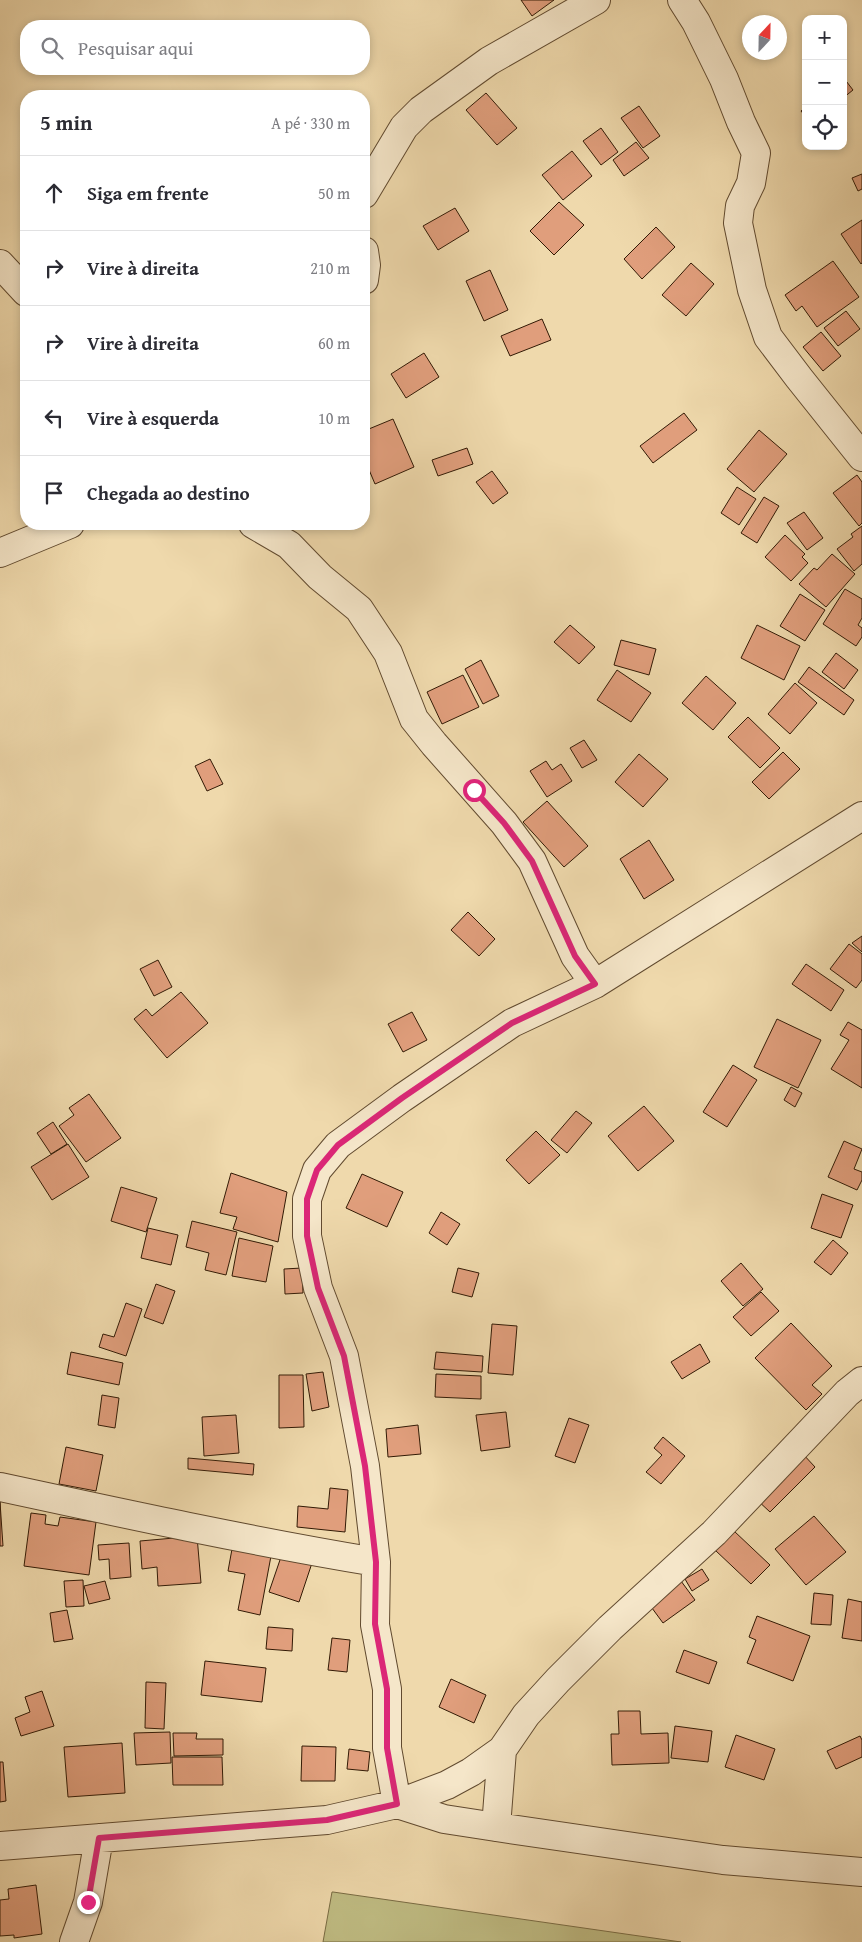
<!DOCTYPE html>
<html lang="pt">
<head>
<meta charset="utf-8">
<style>
	body { margin:0; font-family:"Gentium Book Plus",serif; background:#f2f2f3; color:#2b2b33 }
	.controls { position:absolute; right:15px; top:15px; display:grid; overflow:hidden; border-radius:10px; box-shadow:0 2px 8px #0003 }
	.controls button { width:45px; height:45px; display:grid; place-items:center; padding:0; border:0; border-bottom:1px solid #e1e1e2; background:#fff; color:#2b2b33; font:25px sans-serif }
	.compass { position:absolute; left:742px; top:15px; width:45px; height:45px; border-radius:50%; background:#fff; box-shadow:0 2px 8px #0003; rotate:22deg }
	.stop { position:absolute; width:15px; height:15px; margin:-11px; border:4px solid #db2777; border-radius:50%; background:#fff }
	.stop.end { background:#db2777; border-color:#fff; box-shadow:0 1px 5px #0008 }
	.list { margin:0; padding:0; list-style:none }
	h2 { display:flex; justify-content:space-between; align-items:center; height:65px; margin:0; padding:0 20px; font-size:21px }
	h2 small { font-size:16px; font-weight:400; color:#7c7c81 }
	.list li { display:grid; grid-template-columns:32px 1fr auto; gap:15px; align-items:center; box-sizing:border-box; height:75px; padding:0 20px; border-top:1px solid #e1e1e2 }
	.list b { display:block; font-size:19px; white-space:nowrap }
	.list em { font-size:16px; font-style:normal; color:#7c7c81 }
	.icon { flex:none; width:28px; height:28px; fill:none; stroke:currentColor; stroke-width:2; stroke-linecap:round; stroke-linejoin:round }
	.map { position:relative; flex:none; width:862px; height:1942px; overflow:hidden }
	.search { position:absolute; background:#fff; box-shadow:0 2px 8px #0003; left:20px; top:20px; width:350px; height:55px; display:flex; align-items:center; gap:12px; box-sizing:border-box; padding:0 18px; border-radius:20px; color:#7c7c81; font-size:19px }
	.panel { position:absolute; background:#fff; box-shadow:0 2px 8px #0003; left:20px; top:90px; width:350px; height:440px; border-radius:20px }
	.map>svg:first-child { display:block }
</style>
</head>
<body>
<div class="map">
<svg width="862" height="1942" viewBox="0 0 862 1942">
	<rect width="100%" height="100%" fill="#efd9ac"/>
	<filter id="stains"><feTurbulence type="fractalNoise" baseFrequency=".004" numOctaves="4"/><feColorMatrix values="0 0 0 0 .2 0 0 0 0 .09 0 0 0 0 .02 0 0 0 .5 -.17"/></filter>
	<radialGradient id="worn" r=".72"><stop offset=".6" stop-color="#630" stop-opacity="0"/><stop offset="1" stop-color="#630" stop-opacity=".3"/></radialGradient>
	<path fill="#c0bd84" stroke="#796c44" d="M 332,1892 L 333,1892 L 681,1942 L 323,1942 Z"/>
	<path fill="#e09e7c" stroke="#321a05" d="M 521,0 L 554,0 L 532,16 Z
		M 843,77 L 853,90 L 843,98 Z
		M 486,93 L 517,128 L 497,145 L 466,110 Z
		M 639,106 L 660,136 L 643,148 L 621,118 Z
		M 806,107 L 806,117 L 801,111 Z
		M 601,128 L 618,152 L 601,165 L 583,141 Z
		M 636,142 L 649,158 L 624,176 L 613,160 Z
		M 572,151 L 592,176 L 563,200 L 542,175 Z
		M 862,174 L 862,189 L 858,191 L 852,178 Z
		M 559,202 L 584,225 L 554,255 L 530,231 Z
		M 455,208 L 469,231 L 438,250 L 423,226 Z
		M 862,220 L 862,263 L 861,264 L 841,234 Z
		M 656,227 L 675,247 L 642,279 L 624,259 Z
		M 833,261 L 859,297 L 817,327 L 802,306 L 796,311 L 785,295 Z
		M 691,263 L 714,284 L 686,316 L 662,295 Z
		M 490,270 L 508,310 L 484,321 L 466,281 Z
		M 846,311 L 860,329 L 838,346 L 824,328 Z
		M 542,319 L 551,340 L 510,356 L 501,336 Z
		M 821,332 L 841,356 L 823,371 L 803,347 Z
		M 424,353 L 439,377 L 406,398 L 391,374 Z
		M 684,413 L 697,430 L 653,463 L 640,446 Z
		M 393,419 L 414,467 L 375,484 L 364,458 L 364,431 Z
		M 759,430 L 787,454 L 754,492 L 727,469 Z
		M 467,448 L 473,464 L 438,476 L 432,460 Z
		M 492,471 L 508,493 L 493,504 L 476,482 Z
		M 857,475 L 862,482 L 862,523 L 859,526 L 833,493 Z
		M 737,487 L 756,499 L 739,525 L 721,513 Z
		M 764,497 L 779,506 L 757,543 L 741,533 Z
		M 804,512 L 823,538 L 807,550 L 787,523 Z
		M 862,526 L 862,564 L 854,571 L 837,549 L 853,537 L 851,534 Z
		M 785,535 L 805,554 L 802,557 L 808,563 L 791,581 L 765,557 Z
		M 832,554 L 855,574 L 826,607 L 799,584 L 814,568 L 817,570 Z
		M 845,589 L 862,599 L 862,618 L 858,625 L 862,628 L 862,637 L 856,646 L 823,624 Z
		M 800,594 L 825,610 L 805,641 L 780,626 Z
		M 570,625 L 595,647 L 579,664 L 554,642 Z
		M 757,625 L 800,646 L 784,680 L 741,658 Z
		M 621,640 L 656,649 L 649,675 L 614,665 Z
		M 836,653 L 858,670 L 844,689 L 822,672 Z
		M 481,660 L 499,696 L 483,704 L 465,669 Z
		M 809,667 L 854,700 L 844,715 L 798,682 Z
		M 617,670 L 651,693 L 631,722 L 597,700 Z
		M 463,675 L 479,707 L 442,724 L 427,692 Z
		M 706,676 L 736,703 L 713,730 L 682,703 Z
		M 795,683 L 817,703 L 790,734 L 768,714 Z
		M 748,717 L 780,748 L 760,768 L 728,737 Z
		M 584,740 L 597,760 L 582,768 L 570,748 Z
		M 783,752 L 800,769 L 769,799 L 752,782 Z
		M 639,754 L 668,779 L 643,807 L 615,782 Z
		M 210,759 L 223,784 L 207,791 L 195,766 Z
		M 546,761 L 552,770 L 561,764 L 572,781 L 547,797 L 530,771 Z
		M 547,801 L 588,846 L 564,867 L 523,822 Z
		M 649,840 L 674,880 L 644,899 L 620,859 Z
		M 468,912 L 495,939 L 479,956 L 451,930 Z
		M 862,936 L 862,952 L 852,943 Z
		M 849,944 L 862,954 L 862,980 L 856,988 L 830,969 Z
		M 158,960 L 172,987 L 154,996 L 140,969 Z
		M 806,964 L 844,990 L 831,1011 L 792,984 Z
		M 181,992 L 208,1023 L 167,1058 L 134,1019 L 146,1009 L 152,1016 Z
		M 412,1012 L 427,1040 L 403,1052 L 388,1024 Z
		M 777,1019 L 821,1040 L 798,1088 L 754,1067 Z
		M 848,1022 L 862,1030 L 862,1088 L 831,1069 L 849,1040 L 840,1035 Z
		M 733,1065 L 757,1080 L 727,1127 L 703,1112 Z
		M 791,1087 L 802,1093 L 795,1107 L 784,1100 Z
		M 89,1094 L 121,1138 L 86,1162 L 59,1126 L 74,1115 L 69,1108 Z
		M 644,1106 L 674,1141 L 638,1171 L 608,1136 Z
		M 576,1111 L 592,1123 L 567,1153 L 551,1140 Z
		M 53,1122 L 67,1144 L 51,1154 L 37,1133 Z
		M 536,1131 L 560,1155 L 529,1184 L 506,1160 Z
		M 844,1141 L 862,1149 L 854,1169 L 862,1172 L 862,1180 L 857,1190 L 828,1177 Z
		M 68,1144 L 89,1177 L 52,1200 L 31,1167 Z
		M 231,1173 L 287,1192 L 278,1242 L 233,1229 L 237,1217 L 220,1213 Z
		M 362,1174 L 403,1192 L 387,1227 L 346,1208 Z
		M 121,1187 L 157,1198 L 146,1232 L 111,1221 Z
		M 822,1194 L 853,1205 L 841,1238 L 811,1228 Z
		M 441,1212 L 460,1224 L 447,1245 L 429,1233 Z
		M 192,1221 L 237,1232 L 226,1275 L 205,1270 L 209,1253 L 186,1247 Z
		M 148,1228 L 178,1235 L 171,1265 L 141,1258 Z
		M 239,1238 L 273,1246 L 266,1282 L 232,1276 Z
		M 833,1240 L 848,1253 L 831,1275 L 814,1262 Z
		M 741,1263 L 763,1289 L 743,1306 L 721,1281 Z
		M 302,1268 L 303,1293 L 285,1294 L 284,1269 Z
		M 458,1268 L 479,1273 L 472,1297 L 452,1292 Z
		M 156,1284 L 175,1291 L 163,1324 L 144,1317 Z
		M 761,1292 L 779,1311 L 751,1336 L 733,1317 Z
		M 126,1303 L 142,1309 L 126,1356 L 99,1347 L 103,1334 L 114,1337 Z
		M 791,1323 L 832,1366 L 812,1385 L 822,1394 L 806,1410 L 755,1358 Z
		M 492,1324 L 517,1326 L 513,1375 L 488,1373 Z
		M 700,1344 L 710,1362 L 682,1379 L 671,1362 Z
		M 71,1352 L 123,1363 L 119,1385 L 67,1374 Z
		M 436,1352 L 483,1356 L 482,1372 L 434,1369 Z
		M 323,1372 L 329,1407 L 312,1411 L 306,1374 Z
		M 436,1374 L 481,1376 L 481,1399 L 435,1397 Z
		M 279,1375 L 303,1375 L 304,1427 L 279,1428 Z
		M 102,1395 L 119,1398 L 115,1428 L 98,1425 Z
		M 506,1412 L 510,1447 L 481,1451 L 476,1415 Z
		M 236,1415 L 239,1453 L 204,1456 L 202,1417 Z
		M 569,1418 L 589,1425 L 575,1463 L 555,1456 Z
		M 418,1425 L 421,1454 L 388,1457 L 386,1429 Z
		M 663,1437 L 685,1456 L 661,1484 L 646,1472 L 662,1455 L 654,1448 Z
		M 66,1447 L 103,1455 L 96,1491 L 59,1484 Z
		M 802,1453 L 815,1467 L 770,1512 L 756,1499 Z
		M 188,1458 L 254,1464 L 253,1475 L 188,1469 Z
		M 330,1488 L 348,1490 L 345,1532 L 297,1527 L 298,1506 L 328,1509 Z
		M 0,1502 L 3,1546 L 0,1546 Z
		M 31,1513 L 46,1515 L 45,1524 L 58,1526 L 60,1517 L 96,1522 L 89,1575 L 24,1566 Z
		M 814,1516 L 846,1552 L 806,1585 L 775,1549 Z
		M 734,1531 L 770,1565 L 751,1584 L 715,1550 Z
		M 197,1536 L 201,1583 L 158,1586 L 157,1567 L 142,1569 L 140,1541 Z
		M 129,1543 L 131,1577 L 110,1579 L 109,1559 L 99,1560 L 98,1545 Z
		M 232,1549 L 271,1556 L 260,1615 L 238,1610 L 245,1574 L 228,1571 Z
		M 282,1554 L 312,1563 L 299,1602 L 269,1592 Z
		M 702,1569 L 709,1580 L 692,1591 L 685,1579 Z
		M 83,1580 L 84,1606 L 66,1607 L 64,1581 Z
		M 105,1581 L 110,1599 L 89,1604 L 84,1586 Z
		M 681,1581 L 695,1600 L 663,1623 L 649,1604 Z
		M 814,1593 L 833,1595 L 831,1625 L 811,1624 Z
		M 848,1599 L 862,1602 L 862,1641 L 842,1638 Z
		M 67,1610 L 73,1639 L 54,1642 L 50,1613 Z
		M 757,1616 L 810,1636 L 793,1681 L 747,1663 L 756,1640 L 749,1637 Z
		M 268,1627 L 293,1629 L 292,1651 L 266,1649 Z
		M 332,1638 L 350,1640 L 347,1672 L 328,1670 Z
		M 684,1650 L 717,1662 L 709,1684 L 676,1672 Z
		M 205,1661 L 266,1668 L 262,1702 L 201,1695 Z
		M 451,1679 L 486,1695 L 474,1723 L 439,1707 Z
		M 146,1682 L 166,1683 L 164,1729 L 145,1728 Z
		M 42,1691 L 54,1726 L 21,1736 L 15,1718 L 30,1712 L 25,1697 Z
		M 618,1711 L 640,1711 L 641,1734 L 668,1733 L 669,1763 L 612,1765 L 611,1734 L 619,1734 Z
		M 675,1726 L 712,1731 L 708,1762 L 671,1758 Z
		M 170,1732 L 171,1763 L 136,1765 L 134,1733 Z
		M 173,1733 L 197,1733 L 196,1739 L 223,1739 L 223,1755 L 174,1756 Z
		M 736,1735 L 775,1749 L 764,1780 L 725,1767 Z
		M 860,1736 L 862,1740 L 862,1757 L 836,1769 L 827,1751 Z
		M 122,1743 L 125,1793 L 68,1797 L 64,1747 Z
		M 302,1746 L 336,1747 L 335,1781 L 301,1781 Z
		M 349,1749 L 370,1752 L 368,1771 L 347,1769 Z
		M 172,1757 L 222,1757 L 223,1785 L 173,1785 Z
		M 0,1762 L 3,1762 L 6,1801 L 0,1802 Z
		M 36,1885 L 42,1934 L 14,1938 L 14,1935 L 0,1936 L 0,1900 L 9,1899 L 8,1889 Z"/>
	<g fill="none" stroke-linecap="round" stroke-linejoin="round">
		<g stroke="#614a2f" stroke-width="30">
			<path id="minor" d="M 682,0 L 696,22 L 724,79 L 741,122 L 756,153 L 751,183 L 740,206 L 738,223 L 752,290 L 768,337 L 799,378 L 862,457
				M 364,194 L 404,127 L 421,110 L 489,61 L 596,0
				M 364,251 L 366,265 L 364,280
				M 0,264 L 26,292
				M 253,524 L 289,545 L 320,577 L 359,609 L 388,653 L 414,719 L 434,744 L 504,823 L 532,861 L 575,956 L 595,984
				M 0,553 L 70,524
				M 862,816 L 595,984 L 512,1023 L 402,1098 L 338,1145 L 317,1170 L 307,1199 L 307,1236 L 318,1288 L 344,1356 L 365,1466 L 376,1562 L 375,1625 L 387,1689 L 387,1748 L 397,1804 L 447,1785 L 471,1772 L 502,1750 L 526,1715 L 558,1680 L 610,1628 L 714,1533 L 847,1393 L 862,1381
				M 0,1487 C 125,1514 250,1541 376,1562
				M 496,1827 L 502,1750
				M 0,1846 L 327,1820 L 397,1804 L 444,1819 L 496,1827 L 723,1860 L 862,1872
				M 74,1942 L 88,1902 L 99,1838"/>
		</g>
		<use href="#minor" stroke="#f5e6c9" stroke-width="28"/>
	</g>
	<g fill="none" stroke-linecap="round" stroke-linejoin="round">
		<path stroke="#db2777" stroke-width="6" d="M 88,1902 L 99,1838 L 327,1820 L 397,1804 L 387,1748 L 387,1689 L 375,1624 L 376,1562 L 365,1466 L 344,1356 L 318,1288 L 307,1236 L 307,1199 L 317,1170 L 338,1145 L 402,1098 L 512,1023 L 595,984 L 575,956 L 532,861 L 504,823 L 474,790"/>
	</g>
	<rect width="100%" height="100%" filter="url(#stains)"/>
	<rect width="100%" height="100%" fill="url(#worn)"/>
</svg>
<div class="controls">
<button>+</button>
<button>−</button>
<button><svg class="icon" aria-label="locate" viewBox="0 0 24 24"><circle cx="12" cy="12" r="6"/><path d="M12 2v4M12 18v4M2 12h4M18 12h4"/></svg></button>
</div>
<svg class="compass" viewBox="-18 -18 36 36"><path d="M0-13l5 13h-10z" fill="#e53935"/><path d="M0 13l5-13h-10z" fill="#7c7c81"/></svg>
<div class="stop" style="left:474px;top:790px"></div>
<div class="stop end" style="left:88px;top:1902px"></div>
<div class="search"><svg class="icon" aria-label="search" viewBox="0 0 24 24"><circle cx="10" cy="10" r="6"/><path d="M15 15l6 6"/></svg>Pesquisar aqui</div>
<section class="panel">
<h2>5 min<small>A pé · 330 m</small></h2>
<ul class="list">
<li><svg class="icon" aria-label="ahead" viewBox="0 0 24 24"><path d="M12 20V5M6 11l6-6 6 6"/></svg><div><b>Siga em frente</b></div><em>50 m</em></li>
<li><svg class="icon" aria-label="right" viewBox="0 0 24 24"><path d="M7 20v-9h11M14 6l5 5-5 5"/></svg><div><b>Vire à direita</b></div><em>210 m</em></li>
<li><svg class="icon" aria-label="right" viewBox="0 0 24 24"><path d="M7 20v-9h11M14 6l5 5-5 5"/></svg><div><b>Vire à direita</b></div><em>60 m</em></li>
<li><svg class="icon" aria-label="left" viewBox="0 0 24 24"><path d="M17 20v-9H6M10 6l-5 5 5 5"/></svg><div><b>Vire à esquerda</b></div><em>10 m</em></li>
<li><svg class="icon" aria-label="arrive" viewBox="0 0 24 24"><path d="M6 21V4h12l-3 4 3 4H6"/></svg><div><b>Chegada ao destino</b></div></li>
</ul>
</section>
</div>
</body>
</html>
